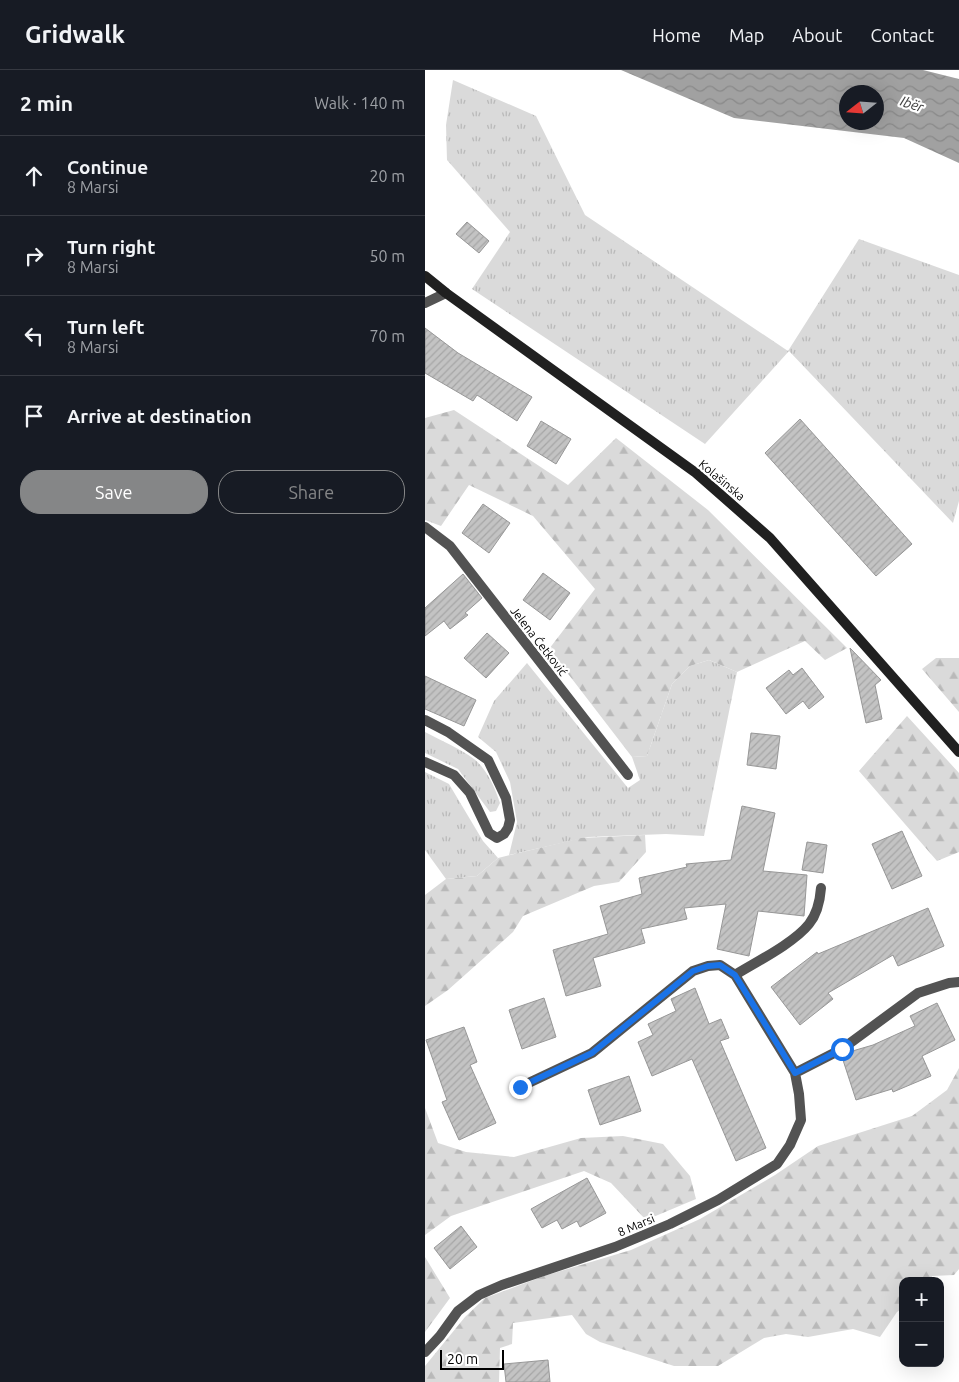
<!DOCTYPE html>
<html lang="en">
<head>
<meta charset="utf-8">
<style>
	body { margin:0; font-family:Ubuntu,sans-serif; background:#242831; color:#f1f3f6 }
	.controls { position:absolute; right:15px; bottom:15px; display:grid; overflow:hidden; border-radius:10px; box-shadow:0 5px 20px #0002 }
	.controls button { width:45px; height:45px; display:grid; place-items:center; padding:0; border:0; border-bottom:1px solid #363941; background:#171b24; color:#f1f3f6; font:25px sans-serif }
	.compass { position:absolute; left:414px; top:15px; width:45px; height:45px; border-radius:50%; background:#171b24; box-shadow:0 5px 20px #0002; rotate:253deg }
	.scale { position:absolute; left:15px; bottom:12px; width:64px; box-sizing:border-box; padding-left:5px; border:2px solid #000; border-top:0; font-size:14px; line-height:18px; white-space:nowrap; color:#000; -webkit-text-stroke:4px #fff; paint-order:stroke }
	.stop { position:absolute; width:15px; height:15px; margin:-11px; border:4px solid #1a73e8; border-radius:50%; background:#fff }
	.stop.end { background:#1a73e8; border-color:#fff; box-shadow:0 1px 5px #0008 }
	.list { margin:0; padding:0; list-style:none }
	h2 { display:flex; justify-content:space-between; align-items:center; height:65px; margin:0; padding:0 20px; font-size:21px }
	h2 small { font-size:16px; font-weight:400; color:#9ea1a6 }
	.list li { display:grid; grid-template-columns:32px 1fr auto; gap:15px; align-items:center; box-sizing:border-box; height:80px; padding:0 20px; border-top:1px solid #363941 }
	.list b { display:block; font-size:19px; white-space:nowrap }
	.list p { margin:0; font-size:16px; white-space:nowrap; color:#9ea1a6 }
	.list em { font-size:16px; font-style:normal; color:#9ea1a6 }
	.actions { display:flex; gap:10px; padding:15px 20px }
	.actions a { flex:1; padding:11px 0; border:1px solid #858687; border-radius:20px; text-align:center; font-size:18px; color:#858687 }
	.actions .main { background:#858687; color:#fff }
	.icon { flex:none; width:28px; height:28px; fill:none; stroke:currentColor; stroke-width:2; stroke-linecap:round; stroke-linejoin:round }
	.map { position:relative; flex:none; width:534px; height:1312px; overflow:hidden }
	header { display:flex; align-items:center; gap:30px; box-sizing:border-box; height:70px; padding:0 25px; background:#171b24; border-bottom:1px solid #363941 }
	header strong { font-size:24px }
	nav { display:flex; gap:28px; margin-inline-start:auto; font-size:18px }
	main { display:flex }
	aside { flex:1; background:#171b24 }
	.map>svg:first-child { display:block }
</style>
</head>
<body>
<header>
<strong>Gridwalk</strong>
<nav><a>Home</a><a>Map</a><a>About</a><a>Contact</a></nav>
</header>
<main>
<aside>
<h2>2 min<small>Walk · 140 m</small></h2>
<ul class="list">
<li><svg class="icon" aria-label="ahead" viewBox="0 0 24 24"><path d="M12 20V5M6 11l6-6 6 6"/></svg><div><b>Continue</b><p>8 Marsi</p></div><em>20 m</em></li>
<li><svg class="icon" aria-label="right" viewBox="0 0 24 24"><path d="M7 20v-9h11M14 6l5 5-5 5"/></svg><div><b>Turn right</b><p>8 Marsi</p></div><em>50 m</em></li>
<li><svg class="icon" aria-label="left" viewBox="0 0 24 24"><path d="M17 20v-9H6M10 6l-5 5 5 5"/></svg><div><b>Turn left</b><p>8 Marsi</p></div><em>70 m</em></li>
<li><svg class="icon" aria-label="arrive" viewBox="0 0 24 24"><path d="M6 21V4h12l-3 4 3 4H6"/></svg><div><b>Arrive at destination</b></div></li>
</ul>
<div class="actions"><a class="main">Save</a><a>Share</a></div>
</aside>
<div class="map">
<svg width="534" height="1312" viewBox="0 0 534 1312">
	<defs>
		<pattern id="grass-tufts" width="24" height="20" patternUnits="userSpaceOnUse" patternTransform="scale(1.25)"><rect width="24" height="20" fill="#dadada"/><path d="M3 7l-1-3M5 7V3M7 7l1-3M15 17l-1-3M17 17v-4M19 17l1-3" fill="none" stroke="#b9b9b9"/></pattern>
		<pattern id="forest-firs" width="22" height="20" patternUnits="userSpaceOnUse" patternTransform="scale(1.25)"><rect width="22" height="20" fill="#dadada"/><path d="M5 1l3.5 6h-7zM16 11l3.5 6h-7z" fill="#b9b9b9"/></pattern>
		<pattern id="water-waves" width="16" height="10" patternUnits="userSpaceOnUse" patternTransform="scale(1.25)"><rect width="16" height="10" fill="#a1a1a1"/><path d="M0 5q4-4 8 0t8 0" fill="none" stroke="#898989"/></pattern>
		<pattern id="building-hatch" width="6" height="6" patternUnits="userSpaceOnUse" patternTransform="scale(1.25)"><rect width="6" height="6" fill="#c3c3c3"/><path d="M-1 1l2-2M0 6l6-6M5 7l2-2" fill="none" stroke="#a6a6a6"/></pattern>
	</defs>
	<rect width="100%" height="100%" fill="#fff"/>
	<path fill="url(#grass-tufts)" d="M 28,10 L 111,46 L 160,145 L 363,281 L 434,169 L 534,205 L 534,431 L 528,453 L 364,281 L 280,374 L 47,219 L 85,162 L 22,90 L 21,55 Z
		M 284,590 L 312,602 L 279,766 L 241,764 L 163,767 L 84,785 L 92,752 L 85,712 L 71,682 L 53,667 L 69,631 L 102,593 L 203,718 L 215,710 L 207,687 L 222,686 L 247,614 L 265,596 Z
		M 0,662 C 15,670 36,679 49,689 C 62,699 70,718 75,733 L 71,741 L 65,742 L 33,699 L 0,683 Z
		M 0,702 L 24,714 L 58,771 L 73,788 L 52,806 L 21,809 L 0,780 Z"/>
	<path fill="url(#forest-firs)" d="M 29,340 L 143,415 L 191,368 L 283,440 L 422,578 L 400,590 L 380,571 L 312,602 L 284,590 L 265,596 L 247,614 L 222,686 L 207,687 L 124,579 L 170,519 L 108,446 L 44,415 L 16,456 L 0,450 L 0,348 Z
		M 511,588 L 534,588 L 534,642 L 497,599 Z
		M 482,646 L 534,703 L 534,782 L 512,791 L 434,701 Z
		M 220,765 L 221,782 L 194,812 L 169,816 L 98,846 L 88,862 L 23,920 L 0,936 L 0,825 L 21,809 L 52,806 L 73,788 L 156,768 Z
		M 534,998 L 534,1199 L 529,1205 L 507,1206 L 505,1211 L 478,1211 L 478,1238 L 472,1242 L 455,1267 L 428,1259 L 383,1267 L 361,1264 L 339,1268 L 293,1296 L 249,1296 L 175,1272 L 161,1264 L 147,1245 L 88,1253 L 87,1274 L 75,1278 L 74,1312 L 0,1312 L 0,1296 L 40,1247 L 60,1228 L 119,1206 L 206,1180 L 275,1149 L 350,1105 L 393,1076 L 487,1046 L 522,1020 Z
		M 0,1038 L 13,1073 L 41,1082 L 89,1087 L 156,1068 L 198,1066 L 238,1074 L 265,1106 L 271,1129 L 221,1150 L 186,1113 L 159,1101 L 26,1146 L 0,1165 Z
		M 0,1187 L 25,1228 L 0,1262 Z"/>
	<path fill="url(#water-waves)" fill-rule="evenodd" d="M 196,0 L 498,0 L 534,9 L 534,93 L 479,68 L 309,48 ZM 422,22 L 452,22 L 452,52 L 422,52 Z"/>
	<path fill="url(#building-hatch)" stroke="#979797" d="M 42,152 L 64,171 L 54,183 L 31,164 Z
		M 0,258 L 33,283 L 107,327 L 92,351 L 52,325 L 48,331 L 0,303 Z
		M 375,349 L 487,474 L 451,506 L 340,383 Z
		M 116,351 L 146,369 L 131,394 L 102,376 Z
		M 58,434 L 85,453 L 64,483 L 37,463 Z
		M 118,503 L 145,523 L 125,550 L 98,530 Z
		M 38,504 L 57,528 L 40,543 L 43,545 L 25,559 L 19,551 L 0,566 L 0,538 Z
		M 62,563 L 84,583 L 61,608 L 39,588 Z
		M 425,578 L 456,610 L 450,615 L 457,649 L 441,653 Z
		M 377,598 L 399,627 L 384,639 L 378,631 L 361,644 L 341,618 L 364,600 L 368,605 Z
		M 0,606 L 51,630 L 39,656 L 0,639 Z
		M 326,663 L 355,666 L 351,699 L 322,695 Z
		M 317,736 L 350,743 L 338,801 L 382,805 L 379,846 L 333,841 L 324,886 L 292,879 L 301,834 L 259,838 L 262,849 L 216,859 L 220,873 L 168,888 L 176,916 L 141,926 L 128,880 L 183,864 L 175,836 L 217,824 L 214,808 L 262,797 L 261,794 L 306,790 Z
		M 477,761 L 497,806 L 467,819 L 447,774 Z
		M 382,772 L 402,775 L 398,803 L 377,800 Z
		M 503,838 L 519,876 L 473,896 L 468,885 L 403,923 L 408,929 L 375,955 L 346,917 L 392,882 L 393,884 Z
		M 270,918 L 284,954 L 296,949 L 304,968 L 295,971 L 341,1078 L 311,1091 L 267,989 L 227,1006 L 213,972 L 228,965 L 223,954 L 251,941 L 246,929 Z
		M 119,928 L 131,967 L 97,979 L 84,940 Z
		M 512,933 L 530,970 L 497,986 L 506,1006 L 468,1022 L 467,1019 L 431,1030 L 417,987 L 424,982 L 448,975 L 490,956 L 485,946 Z
		M 39,957 L 52,992 L 45,995 L 71,1053 L 34,1070 L 17,1032 L 22,1030 L 1,970 Z
		M 204,1006 L 216,1041 L 175,1055 L 163,1020 Z
		M 162,1108 L 181,1143 L 155,1157 L 152,1151 L 137,1159 L 132,1150 L 117,1158 L 106,1139 Z
		M 36,1156 L 52,1177 L 25,1199 L 9,1178 Z
		M 123,1290 L 125,1312 L 81,1312 L 79,1294 Z"/>
	<g fill="none" stroke-linecap="round" stroke-linejoin="round">
		<path stroke="#535353" stroke-width="10" d="M 0,233 L 21,223
			M 0,457 L 25,476 L 203,705
			M 0,650 L 23,662 L 63,690 L 81,728 L 85,750 L 83,758 L 79,764 L 72,768 L 64,763 L 45,723 L 29,705 L 0,692
			M 310,905 C 331,892 369,873 384,854 C 392,844 395,831 396,818
			M 95,1017 L 167,983 L 268,901 L 283,896 L 295,895 L 310,905 L 370,1003 L 417,979 L 493,923 L 524,913 L 534,912
			M 0,1282 L 15,1266 L 33,1241 L 54,1225 L 77,1215 L 190,1177 L 245,1154 L 293,1130 L 352,1094 L 365,1075 L 376,1050 L 374,1024 L 370,1003"/>
		<path stroke="#202020" stroke-width="10" d="M 0,206 L 21,223 L 271,403 L 345,468 L 534,682"/>
	</g>
	<g fill="none" stroke-linecap="round" stroke-linejoin="round">
		<path stroke="#1a73e8" stroke-width="6" d="M 95,1017 L 167,983 L 268,901 L 283,896 L 295,895 L 310,905 L 370,1003 L 417,979"/>
	</g>
	<g text-anchor="middle" dominant-baseline="central" stroke-width="4.5" stroke-linejoin="round" paint-order="stroke">
		<g font-size="12" fill="#000" stroke="#fff">
			<text transform="translate(297 410) rotate(40)">Kolašinska</text>
			<text transform="translate(114 571) rotate(52)">Jelena Ćetković</text>
			<text transform="translate(211 1155) rotate(-23)">8 Marsi</text>
		</g>
		<g font-size="14" font-style="italic" fill="#424242" stroke="#fff">
			<text transform="translate(487 34) rotate(18)">Ibër</text>
		</g>
	</g>
</svg>
<div class="controls">
<button>+</button>
<button>−</button>
</div>
<svg class="compass" viewBox="-18 -18 36 36"><path d="M0-13l5 13h-10z" fill="#e53935"/><path d="M0 13l5-13h-10z" fill="#9ea1a6"/></svg>
<div class="scale">20 m</div>
<div class="stop" style="left:417px;top:979px"></div>
<div class="stop end" style="left:95px;top:1017px"></div>
</div>
</main>
</body>
</html>
